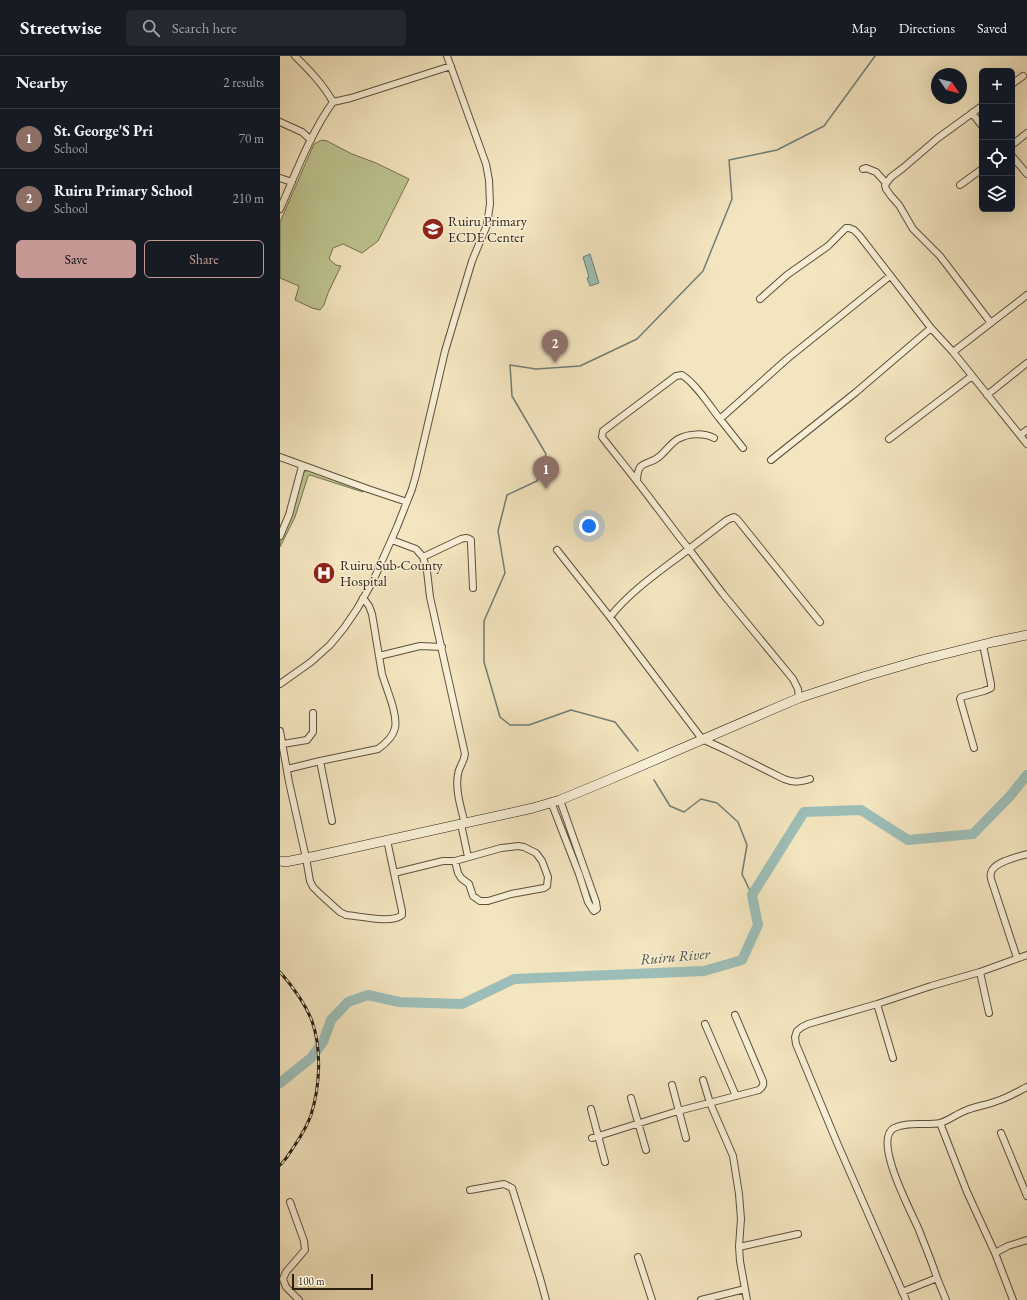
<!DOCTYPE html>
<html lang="en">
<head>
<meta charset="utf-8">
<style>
	body { margin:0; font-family:"EB Garamond",serif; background:#242831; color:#f1f3f6 }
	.controls { position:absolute; right:12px; top:12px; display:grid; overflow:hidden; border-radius:6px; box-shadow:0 4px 16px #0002 }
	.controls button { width:36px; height:36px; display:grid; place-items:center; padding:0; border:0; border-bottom:1px solid #363941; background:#171b24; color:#f1f3f6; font:20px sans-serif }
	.compass { position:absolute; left:651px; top:12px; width:36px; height:36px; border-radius:50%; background:#171b24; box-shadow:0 4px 16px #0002; rotate:125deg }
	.scale { position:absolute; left:12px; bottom:10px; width:81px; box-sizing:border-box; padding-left:4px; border:2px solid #2a1f11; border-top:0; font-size:11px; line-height:14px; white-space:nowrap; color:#2a1f11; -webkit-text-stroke:3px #f7eed5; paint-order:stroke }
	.you { position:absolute; left:309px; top:470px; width:14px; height:14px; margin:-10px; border:3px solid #fff; border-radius:50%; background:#1a73e8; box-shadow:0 0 0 6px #1a73e833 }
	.badge { display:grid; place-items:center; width:26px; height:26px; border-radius:50%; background:#c59692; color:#fff; font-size:13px; font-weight:700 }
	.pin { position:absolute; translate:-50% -33px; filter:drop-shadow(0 1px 2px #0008) }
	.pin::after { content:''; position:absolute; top:21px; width:14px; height:12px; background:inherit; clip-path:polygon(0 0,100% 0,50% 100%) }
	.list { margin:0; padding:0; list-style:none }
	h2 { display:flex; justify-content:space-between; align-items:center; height:52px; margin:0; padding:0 16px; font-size:17px }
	h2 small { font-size:13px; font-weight:400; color:#9ea1a6 }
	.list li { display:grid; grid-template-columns:26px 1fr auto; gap:12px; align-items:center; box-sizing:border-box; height:60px; padding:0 16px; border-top:1px solid #363941 }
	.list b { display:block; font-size:15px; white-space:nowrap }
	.list p { margin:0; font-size:13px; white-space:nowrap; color:#9ea1a6 }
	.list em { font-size:13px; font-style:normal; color:#9ea1a6 }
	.actions { display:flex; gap:8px; padding:12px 16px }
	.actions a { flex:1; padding:9px 0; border:1px solid #c59692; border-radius:6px; text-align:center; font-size:14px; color:#c59692 }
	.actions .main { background:#c59692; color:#111 }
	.icon { flex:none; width:22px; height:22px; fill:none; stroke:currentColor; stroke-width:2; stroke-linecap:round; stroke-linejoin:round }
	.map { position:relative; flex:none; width:747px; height:1244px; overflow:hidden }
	header { display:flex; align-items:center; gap:24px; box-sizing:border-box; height:56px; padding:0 20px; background:#171b24; border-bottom:1px solid #363941 }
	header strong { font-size:19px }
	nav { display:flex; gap:22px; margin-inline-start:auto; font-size:14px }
	.search { width:280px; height:36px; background:#242831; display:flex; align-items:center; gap:10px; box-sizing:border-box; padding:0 14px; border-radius:6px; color:#9ea1a6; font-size:15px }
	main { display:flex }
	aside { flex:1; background:#171b24 }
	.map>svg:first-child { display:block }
</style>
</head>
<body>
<header>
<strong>Streetwise</strong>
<div class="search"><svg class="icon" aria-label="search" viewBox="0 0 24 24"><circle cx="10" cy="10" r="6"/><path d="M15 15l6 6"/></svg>Search here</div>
<nav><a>Map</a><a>Directions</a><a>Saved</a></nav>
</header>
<main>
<aside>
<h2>Nearby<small>2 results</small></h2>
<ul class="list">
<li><span class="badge" style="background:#8d6e63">1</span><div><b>St. George'S Pri</b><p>School</p></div><em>70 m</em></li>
<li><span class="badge" style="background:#8d6e63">2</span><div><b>Ruiru Primary School</b><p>School</p></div><em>210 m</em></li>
</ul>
<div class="actions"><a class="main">Save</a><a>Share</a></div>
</aside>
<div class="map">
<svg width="747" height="1244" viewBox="0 0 747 1244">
	<rect width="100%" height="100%" fill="#f3e5bf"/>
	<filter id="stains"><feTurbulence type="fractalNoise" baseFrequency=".005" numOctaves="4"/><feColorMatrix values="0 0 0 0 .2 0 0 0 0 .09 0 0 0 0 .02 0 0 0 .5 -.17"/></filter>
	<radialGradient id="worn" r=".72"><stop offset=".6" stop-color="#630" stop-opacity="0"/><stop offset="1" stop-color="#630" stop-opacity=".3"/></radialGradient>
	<path fill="#bdc490" stroke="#747250" d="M 42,84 L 47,85 L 72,98 L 96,107 L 129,123 L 98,185 L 82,197 L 63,188 L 53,192 L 49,203 L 56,209 L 61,210 L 48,237 L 44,249 L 40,254 L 32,252 L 15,244 L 19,230 L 0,222 L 0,166 L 34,88 Z
		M 28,414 L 83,434 L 83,436 L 30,419 L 28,420 L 15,461 L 0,491 L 0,482 L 9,467 L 22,420 L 24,416 Z"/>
	<path fill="#9dbeb8" stroke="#6f7e75" d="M 310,198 L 319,227 L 310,230 L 307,222 L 309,221 L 303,201 Z"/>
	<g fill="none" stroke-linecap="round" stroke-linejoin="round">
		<path stroke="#6f7e75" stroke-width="1.5" d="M 358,695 L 335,666 L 291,654 L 249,669 L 230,669 L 220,661 L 204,606 L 204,565 L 225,517 L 218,475 L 227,439 L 257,425 L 266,398 L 232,340 L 230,309 L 256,313 L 300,310 L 357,283 L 423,215 L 452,143 L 449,104 L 497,94 L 544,70 L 595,0
			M 374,724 L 390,750 L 404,756 L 421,743 L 437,747 L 458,766 L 467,789 L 462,818 L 472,839"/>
		<path stroke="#9dbeb8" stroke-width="10" d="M 0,1027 L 31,1002 L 43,986 L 51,964 L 68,946 L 88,939 L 119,946 L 182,948 L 234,923 L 424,915 L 462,904 L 478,869 L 472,839 L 524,756 L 581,754 L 628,784 L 693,778 L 730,740 L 747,719"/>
		<g stroke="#5c503c" stroke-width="8">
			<path id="minor" d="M 732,28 L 743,20
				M 53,46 L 71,42 L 171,10
				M 702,50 L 658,82 L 623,112 L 611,121 L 605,129 L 606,133 L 611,140 L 619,149 L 633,173 L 660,200 L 711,267
				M 692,57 L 702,70
				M 0,66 L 22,76 L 31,84
				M 732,89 L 747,77
				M 732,100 L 747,118
				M 583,113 L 586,112 L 596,116 L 606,127
				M 0,122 L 12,126
				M 680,129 L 702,113
				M 0,153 C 16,117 30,78 53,46 C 43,28 29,14 15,0
				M 747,239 L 673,296 L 747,388
				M 480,243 L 507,219 L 548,190 L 566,172 L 569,172 L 574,174 L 579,179 L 651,272 L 673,296
				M 707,339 L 747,307
				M 440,363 C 429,349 416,328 402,319 L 396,320 L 323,375 L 322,381 C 340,404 358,426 375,449 C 387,464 397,479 409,493 L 447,464 L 454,461 L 457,463 L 540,566
				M 740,379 L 747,374
				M 609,383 L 692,320
				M 463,392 L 440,363 L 507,303 L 610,220
				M 0,401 L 88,433 L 127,446
				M 491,404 L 575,337 L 651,272
				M 357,424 C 358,402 368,411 380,400 C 386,395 391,387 398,383 C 409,377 424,377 434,382
				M 0,480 L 9,459 L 22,410
				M 112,484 L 136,493 L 143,501 L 147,515 L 150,541 L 185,698 C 184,706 179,711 178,718 C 175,734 181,752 185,768
				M 277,494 L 330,561
				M 143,501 L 181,483 C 185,482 187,481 191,484 L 191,487 L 193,532
				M 83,542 L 89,550 L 92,558 L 99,600 L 140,590 L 162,591
				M 0,628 L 31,606 L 50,589 L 64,572 L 77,553 L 93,525 L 117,471 L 132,433 L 136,419 L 165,295 L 192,205 L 207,169 L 210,148 L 209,124 L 206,108 L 167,0
				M 519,642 L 518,633 L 513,623 L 443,538 L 409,493 C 383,513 350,535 330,561 L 422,683 L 446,694 L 504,723 C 514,727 520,726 530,723
				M 0,675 L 9,726 L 26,802 L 30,825 L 33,831 L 40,838 L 60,856 L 66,859 C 80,860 112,868 122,859 L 122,855 L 107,784
				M 3,688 L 27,684 L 33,676 L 33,657
				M 694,692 L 680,643 L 681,641 L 704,635 L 711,632 L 711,628 L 703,589
				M 40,705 L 98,693 C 105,688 113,681 115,672 C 118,658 106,632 102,618 C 101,612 100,606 99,600
				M 7,713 L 40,705 L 52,765
				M 271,746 L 299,818 L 308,846 L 313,854 L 314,855 L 317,853 L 316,846 L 280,744
				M 181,768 L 188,801
				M 114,817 L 163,805 L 175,805 L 221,792 L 238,790 L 244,791 L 256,797 L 262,805 L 268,821 L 267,830 L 264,832 L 231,838 L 208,845 L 200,845 L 193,840 L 189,828 L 181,822 L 178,817 L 175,805
				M 737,902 L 711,823 C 711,821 710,819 711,817 C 713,806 737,801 747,798
				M 700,916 L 709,957
				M 597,948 L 613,1002
				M 425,968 L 456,1040
				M 423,1024 L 430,1047 L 453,1100 L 459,1138 L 461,1163 L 459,1190 L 460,1205 L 467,1244
				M 392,1029 L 406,1082
				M 351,1042 L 366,1094
				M 311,1053 L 325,1106
				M 660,1067 L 687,1136 L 715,1197 L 733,1244
				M 721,1077 L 747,1140
				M 312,1082 L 398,1055 L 479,1034 C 482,1031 484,1030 483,1025 L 455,959
				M 190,1134 L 224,1128 L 232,1132 L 260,1222 L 266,1244
				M 10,1146 L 24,1185 L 25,1194 L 6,1216 L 3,1223 L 6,1231 L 19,1244
				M 459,1191 L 518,1178
				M 715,1197 L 728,1190 L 747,1184
				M 358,1201 L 372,1244
				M 657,1222 L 666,1244
				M 622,1236 L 657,1222 C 652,1206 645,1190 639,1174 C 632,1157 592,1084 614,1072 C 628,1065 645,1070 660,1067 C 668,1065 678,1057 687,1054 C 697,1050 707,1049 717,1045 C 727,1042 737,1036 747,1031
				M 421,1244 L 465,1233
				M 626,1244 L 558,1089 L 516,988 L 515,981 L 517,975 L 522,971 L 528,968 L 597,948 L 651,930 L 700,916 L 747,899"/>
		</g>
		<g stroke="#2a1f11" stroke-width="10">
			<path id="secondary" d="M 0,805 L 5,806 L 36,800 L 253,752 L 280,744 L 326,725 L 519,642 L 586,620 L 641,604 L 713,586 L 747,579"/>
		</g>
		<use href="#minor" stroke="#f7eed5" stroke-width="6"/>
		<use href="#secondary" stroke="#f7eed5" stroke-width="9"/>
		<g stroke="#2a1f11" stroke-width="3">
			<path id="rail" d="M 0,916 C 13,931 25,947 32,965 C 42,994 40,1030 31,1059 C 27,1070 21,1080 15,1089 C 10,1096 7,1103 0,1109"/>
		</g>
		<use href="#rail" stroke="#f7eed5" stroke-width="1.5" stroke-dasharray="4.5" stroke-linecap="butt"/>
	</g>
	<defs>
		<g id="school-disc" transform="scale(1.15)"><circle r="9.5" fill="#8f2418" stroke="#f7eed5"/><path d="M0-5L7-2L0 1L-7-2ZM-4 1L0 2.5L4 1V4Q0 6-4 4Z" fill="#fff"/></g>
		<g id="hospital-disc" transform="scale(1.15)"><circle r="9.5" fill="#8f2418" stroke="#f7eed5"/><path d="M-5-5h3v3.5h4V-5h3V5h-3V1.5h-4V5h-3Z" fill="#fff"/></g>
	</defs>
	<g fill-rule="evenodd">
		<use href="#school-disc" x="153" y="173"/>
		<use href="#hospital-disc" x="44" y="517"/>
	</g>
	<g text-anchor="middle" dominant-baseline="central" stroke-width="3" stroke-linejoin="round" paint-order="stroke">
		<g font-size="14" fill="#2a1f11" stroke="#f7eed5" text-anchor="start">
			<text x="168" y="165">Ruiru Primary<tspan x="168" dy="16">ECDE Center</tspan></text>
			<text x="60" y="509">Ruiru Sub-County<tspan x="60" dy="16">Hospital</tspan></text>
		</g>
		<g font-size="15" font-style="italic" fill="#4c4f43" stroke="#f7eed5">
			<text transform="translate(395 900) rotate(-5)">Ruiru River</text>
		</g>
	</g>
	<rect width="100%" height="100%" filter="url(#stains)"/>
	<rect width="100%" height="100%" fill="url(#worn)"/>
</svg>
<div class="controls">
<button>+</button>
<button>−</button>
<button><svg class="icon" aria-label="locate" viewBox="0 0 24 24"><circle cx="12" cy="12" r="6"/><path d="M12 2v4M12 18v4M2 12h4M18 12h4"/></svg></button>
<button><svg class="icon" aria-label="layers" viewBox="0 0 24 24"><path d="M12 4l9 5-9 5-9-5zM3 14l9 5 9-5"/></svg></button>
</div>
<svg class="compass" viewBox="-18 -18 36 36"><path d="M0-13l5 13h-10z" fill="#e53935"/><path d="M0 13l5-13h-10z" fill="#9ea1a6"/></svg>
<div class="scale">100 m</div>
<div class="you"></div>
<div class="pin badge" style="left:266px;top:433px;background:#8d6e63">1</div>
<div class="pin badge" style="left:275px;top:307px;background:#8d6e63">2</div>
</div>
</main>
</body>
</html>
